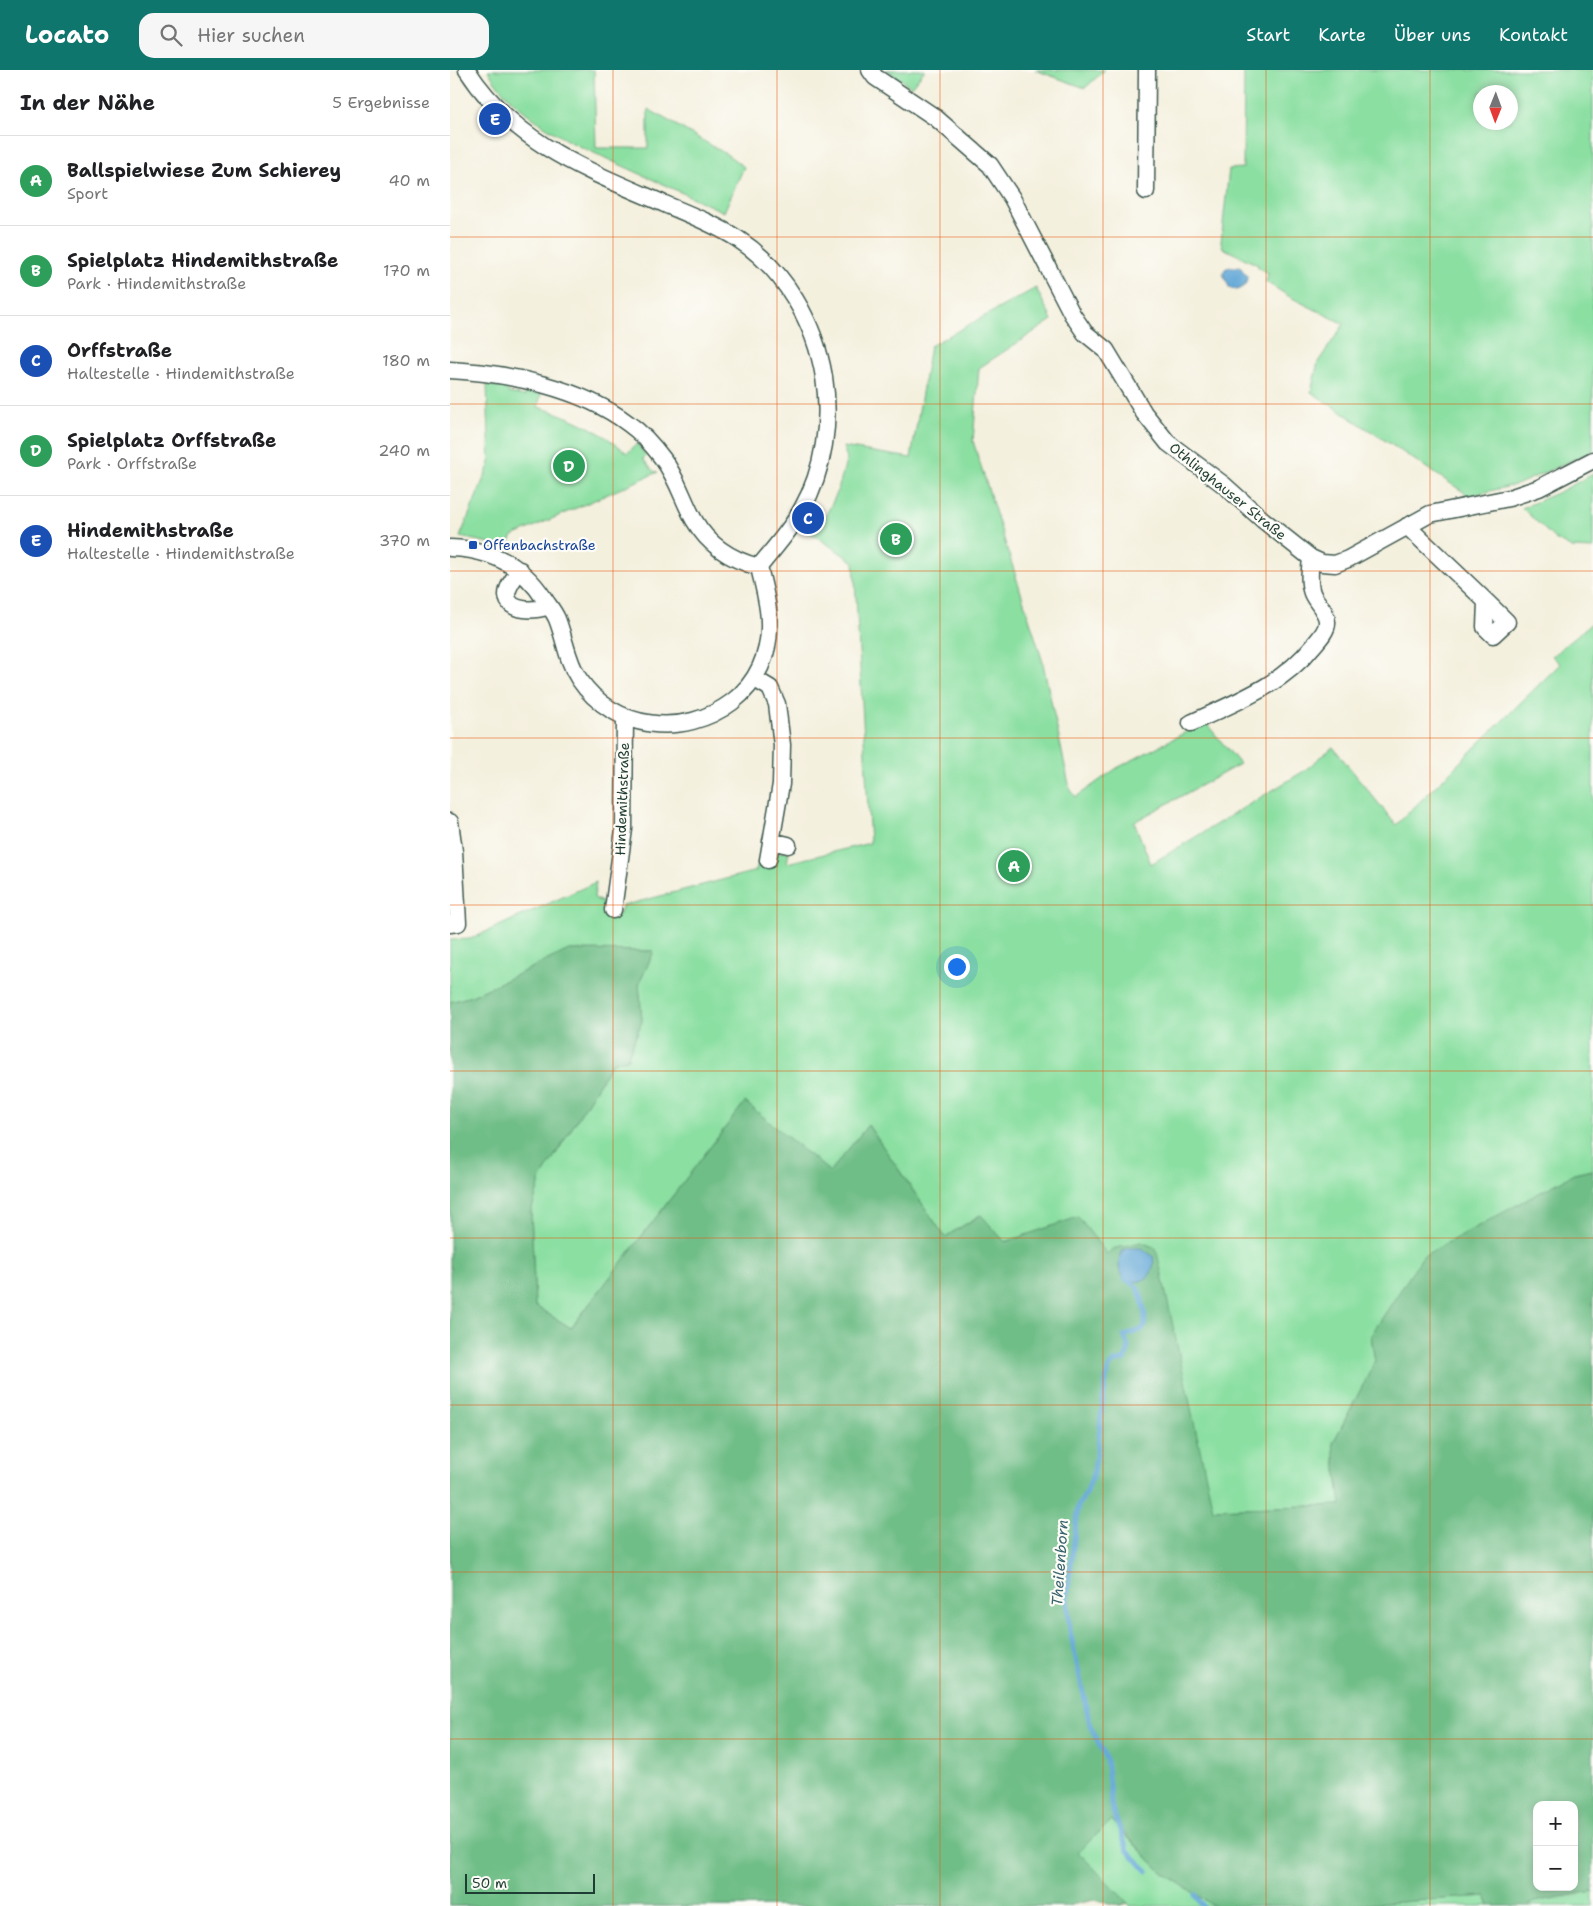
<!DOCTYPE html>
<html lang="de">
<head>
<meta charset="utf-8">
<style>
	body { margin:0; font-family:"Shantell Sans",sans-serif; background:#f6f6f6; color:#202124 }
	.controls { position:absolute; right:15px; bottom:15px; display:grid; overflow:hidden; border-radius:10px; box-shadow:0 2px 8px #0003 }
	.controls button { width:45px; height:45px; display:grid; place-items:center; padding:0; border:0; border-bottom:1px solid #e0e0e0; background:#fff; color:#202124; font:25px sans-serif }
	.compass { position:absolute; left:1023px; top:15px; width:45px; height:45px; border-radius:50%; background:#fff; box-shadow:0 2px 8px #0003; rotate:181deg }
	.scale { position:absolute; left:15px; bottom:12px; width:130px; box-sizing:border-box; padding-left:5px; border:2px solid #1f3d34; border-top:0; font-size:14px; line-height:18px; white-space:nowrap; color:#1f3d34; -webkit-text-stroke:4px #fdfcf7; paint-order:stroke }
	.you { position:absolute; left:506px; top:896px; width:18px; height:18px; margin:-12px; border:4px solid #fff; border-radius:50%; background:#1a73e8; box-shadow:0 0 0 8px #1a73e833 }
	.badge { display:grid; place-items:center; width:32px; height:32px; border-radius:50%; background:#0f766e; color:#fff; font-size:16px; font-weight:700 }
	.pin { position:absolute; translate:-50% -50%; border:2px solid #fff; box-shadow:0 1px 5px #0006 }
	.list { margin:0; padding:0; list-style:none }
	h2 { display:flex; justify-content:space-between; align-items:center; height:65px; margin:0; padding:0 20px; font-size:21px }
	h2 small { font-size:16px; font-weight:400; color:#757577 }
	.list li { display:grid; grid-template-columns:32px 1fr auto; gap:15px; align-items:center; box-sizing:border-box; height:90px; padding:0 20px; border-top:1px solid #e0e0e0 }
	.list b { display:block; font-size:19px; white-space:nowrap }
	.list p { margin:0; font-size:16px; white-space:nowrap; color:#757577 }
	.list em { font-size:16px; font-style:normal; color:#757577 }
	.icon { flex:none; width:28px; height:28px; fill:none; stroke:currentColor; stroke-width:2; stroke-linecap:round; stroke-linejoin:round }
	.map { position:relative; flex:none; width:1143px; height:1836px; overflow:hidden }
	header { display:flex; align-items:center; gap:30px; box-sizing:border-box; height:70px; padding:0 25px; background:#0f766e; color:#fff }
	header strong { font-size:24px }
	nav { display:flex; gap:28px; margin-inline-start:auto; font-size:18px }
	.search { width:350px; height:45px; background:#f6f6f6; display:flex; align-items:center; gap:12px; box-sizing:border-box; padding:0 18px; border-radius:15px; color:#757577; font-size:19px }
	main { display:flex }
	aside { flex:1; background:#fff }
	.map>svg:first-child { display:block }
</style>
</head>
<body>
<header>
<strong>Locato</strong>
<div class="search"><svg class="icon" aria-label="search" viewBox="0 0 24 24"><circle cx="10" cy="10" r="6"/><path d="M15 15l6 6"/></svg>Hier suchen</div>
<nav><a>Start</a><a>Karte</a><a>Über uns</a><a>Kontakt</a></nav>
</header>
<main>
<aside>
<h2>In der Nähe<small>5 Ergebnisse</small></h2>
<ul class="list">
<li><span class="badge" style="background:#2e9e5b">A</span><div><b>Ballspielwiese Zum Schierey</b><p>Sport</p></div><em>40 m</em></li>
<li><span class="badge" style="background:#2e9e5b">B</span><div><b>Spielplatz Hindemithstraße</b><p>Park · Hindemithstraße</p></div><em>170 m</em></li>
<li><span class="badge" style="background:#1a4fb4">C</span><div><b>Orffstraße</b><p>Haltestelle · Hindemithstraße</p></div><em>180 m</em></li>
<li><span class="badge" style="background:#2e9e5b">D</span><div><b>Spielplatz Orffstraße</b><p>Park · Orffstraße</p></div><em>240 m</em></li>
<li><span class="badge" style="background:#1a4fb4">E</span><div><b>Hindemithstraße</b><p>Haltestelle · Hindemithstraße</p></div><em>370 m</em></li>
</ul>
</aside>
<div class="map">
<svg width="1143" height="1836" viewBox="0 0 1143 1836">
	<rect width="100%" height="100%" fill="#fdfcf7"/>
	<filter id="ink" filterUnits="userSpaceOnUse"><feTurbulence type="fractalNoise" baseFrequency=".02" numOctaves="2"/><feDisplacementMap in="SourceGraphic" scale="10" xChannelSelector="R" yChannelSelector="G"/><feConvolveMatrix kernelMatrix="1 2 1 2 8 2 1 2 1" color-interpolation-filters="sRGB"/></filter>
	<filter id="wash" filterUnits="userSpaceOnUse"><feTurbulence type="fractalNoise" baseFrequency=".0096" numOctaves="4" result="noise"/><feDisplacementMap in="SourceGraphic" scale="20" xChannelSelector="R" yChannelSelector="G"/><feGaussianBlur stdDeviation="1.12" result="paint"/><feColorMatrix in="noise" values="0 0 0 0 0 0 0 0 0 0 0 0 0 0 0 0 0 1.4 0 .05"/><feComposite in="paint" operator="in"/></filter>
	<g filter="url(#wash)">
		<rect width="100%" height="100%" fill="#f4f0de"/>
		<path fill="#8adfa1" stroke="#548e6a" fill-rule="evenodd" d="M 38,0 L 144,0 L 146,78 L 198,78 L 198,39 L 278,85 L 294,97 L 274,142 L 120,72 C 92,56 52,29 38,0 Z
			M 437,0 L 475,0 L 461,17 Z
			M 585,0 L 655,0 L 635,18 Z
			M 794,0 L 1143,0 L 1143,381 L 1069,414 L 1015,427 L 1015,423 L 861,322 L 868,292 L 894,254 L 840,227 L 816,212 L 818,203 L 808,197 L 808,195 L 773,178 L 771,172 L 779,99 L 793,98 ZM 1030,22 L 1060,22 L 1060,52 L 1030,52 Z
			M 586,218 L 602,250 L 529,298 L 523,371 L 592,589 L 620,719 L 626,727 L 667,698 L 755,652 L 790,694 L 684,752 L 701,794 L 854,701 L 883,677 L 946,755 L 1110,594 L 1102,586 L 1143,552 L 1143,1100 L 1124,1104 L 921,1265 L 925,1292 L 883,1373 L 891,1435 L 762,1439 L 648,1731 L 668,1758 L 712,1802 L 764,1836 L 680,1836 L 678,1833 L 670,1835 L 644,1830 L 616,1836 L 0,1836 L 0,1665 L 628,1148 L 555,1172 L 530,1145 L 495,1167 L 418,1055 L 380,1102 L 295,1032 L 121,1258 L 85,1236 L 81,1142 L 91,1108 L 162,993 L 177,989 L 192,951 L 189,914 L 204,881 L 119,880 L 22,926 L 0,932 L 0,870 L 20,869 L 146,812 L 144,828 L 152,832 L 154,841 L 170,844 L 172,836 L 306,801 L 309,788 L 318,790 L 330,782 L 339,782 L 337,793 L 420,773 L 404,492 L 359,462 L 371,455 L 387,423 L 397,388 L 393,377 L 461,388 L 480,276 Z
			M 37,315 L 56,318 L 59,323 L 75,326 L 76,321 L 86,324 L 90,322 L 91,323 L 88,337 C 122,347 150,360 177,383 L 188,373 L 190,378 L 196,385 L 193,389 L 203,401 L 208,402 L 63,466 L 56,480 L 44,474 L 10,467 L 40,393 Z
			M 1143,404 L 1143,479 L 1122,478 L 1105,469 L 1072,438 L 1109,422 Z
			M 1143,1821 L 1143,1836 L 1079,1836 L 1079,1833 Z
			M 1036,1826 L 1040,1836 L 893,1836 Z"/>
		<path fill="#6fbe87" stroke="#477e5e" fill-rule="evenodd" d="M 119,880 L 204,881 L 189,914 L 192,951 L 177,989 L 162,993 L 91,1108 L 81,1142 L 85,1236 L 121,1258 L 295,1032 L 380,1102 L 418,1055 L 495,1167 L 531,1145 L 555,1172 L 628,1147 L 657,1184 L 662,1179 L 691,1172 L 706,1178 L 763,1439 L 891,1435 L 883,1373 L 925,1292 L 921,1265 L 973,1186 L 1124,1104 L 1143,1100 L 1143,1821 L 1079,1833 L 1079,1836 L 1040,1836 L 1036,1826 L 893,1836 L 764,1836 L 712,1802 L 662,1750 L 628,1782 L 678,1833 L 670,1835 L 644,1830 L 616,1836 L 0,1836 L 0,932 L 22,926 ZM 1087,1735 L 1124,1735 L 1124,1817 L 1087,1817 Z"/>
		<path fill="#62a7d7" stroke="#407286" d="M 779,197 L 790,197 L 797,206 C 797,214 794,218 786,220 L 779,217 L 773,204 L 775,199 Z
			M 678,1178 L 691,1178 L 703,1186 C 710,1223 654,1219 673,1180 Z"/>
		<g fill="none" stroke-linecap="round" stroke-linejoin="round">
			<path stroke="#62a7d7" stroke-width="5" d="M 675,1209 C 678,1211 683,1213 686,1216 C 692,1223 698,1252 693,1259 L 674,1266 C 679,1276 680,1280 674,1290 C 668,1290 664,1291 660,1296 C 656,1302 656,1312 655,1319 C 647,1357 652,1404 628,1436 L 617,1528 L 620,1561 L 640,1655 L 656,1689 L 662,1739 L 678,1781 L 697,1801
				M 745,1825 L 753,1836"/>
		</g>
	</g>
	<g filter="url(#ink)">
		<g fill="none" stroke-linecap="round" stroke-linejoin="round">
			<g stroke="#3f584e" stroke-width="19">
				<path id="street" d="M 420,0 L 425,7 L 486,48 L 540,95 L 562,128 L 622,244 L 635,263 L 656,280 L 694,343 L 718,373 L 774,415 L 813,450 L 861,488 L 872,493 L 885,494 L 898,489 L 980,444 L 1059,428 L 1089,418 L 1143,390
					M 696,121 L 697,0
					M 0,300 C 58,303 132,318 179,354 C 192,363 204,377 213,389 C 227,408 233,430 244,450 C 259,476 281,490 309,497
					M 957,456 C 990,488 1024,519 1057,552 L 1043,565 L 1035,557 L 1036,532
					M 0,478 C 41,479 73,495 95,530 C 99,536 104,542 107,549 C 115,569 117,591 129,609 C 164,661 234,668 282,632 C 307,613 320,584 319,553 C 319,534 313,515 309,497 C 324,478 341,460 352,439 C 374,400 381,351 374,307 C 365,253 335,200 288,169 C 266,155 241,145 217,135 C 139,101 65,75 17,0
					M 70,500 C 65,507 57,516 57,525 C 58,544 88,540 99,536
					M 305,609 L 320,618 L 327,634 L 332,675 L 331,714 L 318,790
					M 741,653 C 786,632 831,616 863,576 C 868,570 877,561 877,553 C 878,542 866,533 862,523 C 858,512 860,499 861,488
					M 0,752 L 4,781 L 8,853 L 0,854
					M 321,771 L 338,775
					M 163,840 L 174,759 L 175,647"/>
			</g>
			<use href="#street" stroke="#fff" stroke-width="16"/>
		</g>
	</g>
	<path fill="none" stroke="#e8590c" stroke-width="1" stroke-opacity="0.55" d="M 163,0 L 163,1836M 327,0 L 327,1836M 490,0 L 490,1836M 653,0 L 653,1836M 816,0 L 816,1836M 980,0 L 980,1836M 0,167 L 1143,167M 0,334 L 1143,334M 0,501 L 1143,501M 0,668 L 1143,668M 0,835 L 1143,835M 0,1001 L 1143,1001M 0,1168 L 1143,1168M 0,1335 L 1143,1335M 0,1502 L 1143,1502M 0,1669 L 1143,1669"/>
	<rect fill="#1a4fb4" stroke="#fdfcf7" stroke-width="2" x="18" y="470" width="10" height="10" rx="2.5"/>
	<g text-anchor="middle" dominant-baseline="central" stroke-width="4.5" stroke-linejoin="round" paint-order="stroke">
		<g font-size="14" fill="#1f3d34" stroke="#fdfcf7">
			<text transform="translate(778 421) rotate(39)">Othlinghauser Straße</text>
			<text transform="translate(172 729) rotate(-88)">Hindemithstraße</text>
		</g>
		<g font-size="14" fill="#164399" stroke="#fdfcf7" text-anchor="start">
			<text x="33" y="475">Offenbachstraße</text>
		</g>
		<g font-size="15" font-style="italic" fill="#36626d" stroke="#fdfcf7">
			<text transform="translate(610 1493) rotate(-86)">Theilenborn</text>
		</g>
	</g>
</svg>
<div class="controls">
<button>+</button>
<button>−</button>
</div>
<svg class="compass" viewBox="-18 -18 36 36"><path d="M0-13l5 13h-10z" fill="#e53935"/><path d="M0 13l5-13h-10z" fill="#757577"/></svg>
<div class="scale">50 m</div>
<div class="you"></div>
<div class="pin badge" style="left:564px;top:796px;background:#2e9e5b">A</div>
<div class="pin badge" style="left:446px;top:469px;background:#2e9e5b">B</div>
<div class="pin badge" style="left:358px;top:448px;background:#1a4fb4">C</div>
<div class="pin badge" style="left:119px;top:396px;background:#2e9e5b">D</div>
<div class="pin badge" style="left:45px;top:49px;background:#1a4fb4">E</div>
</div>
</main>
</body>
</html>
